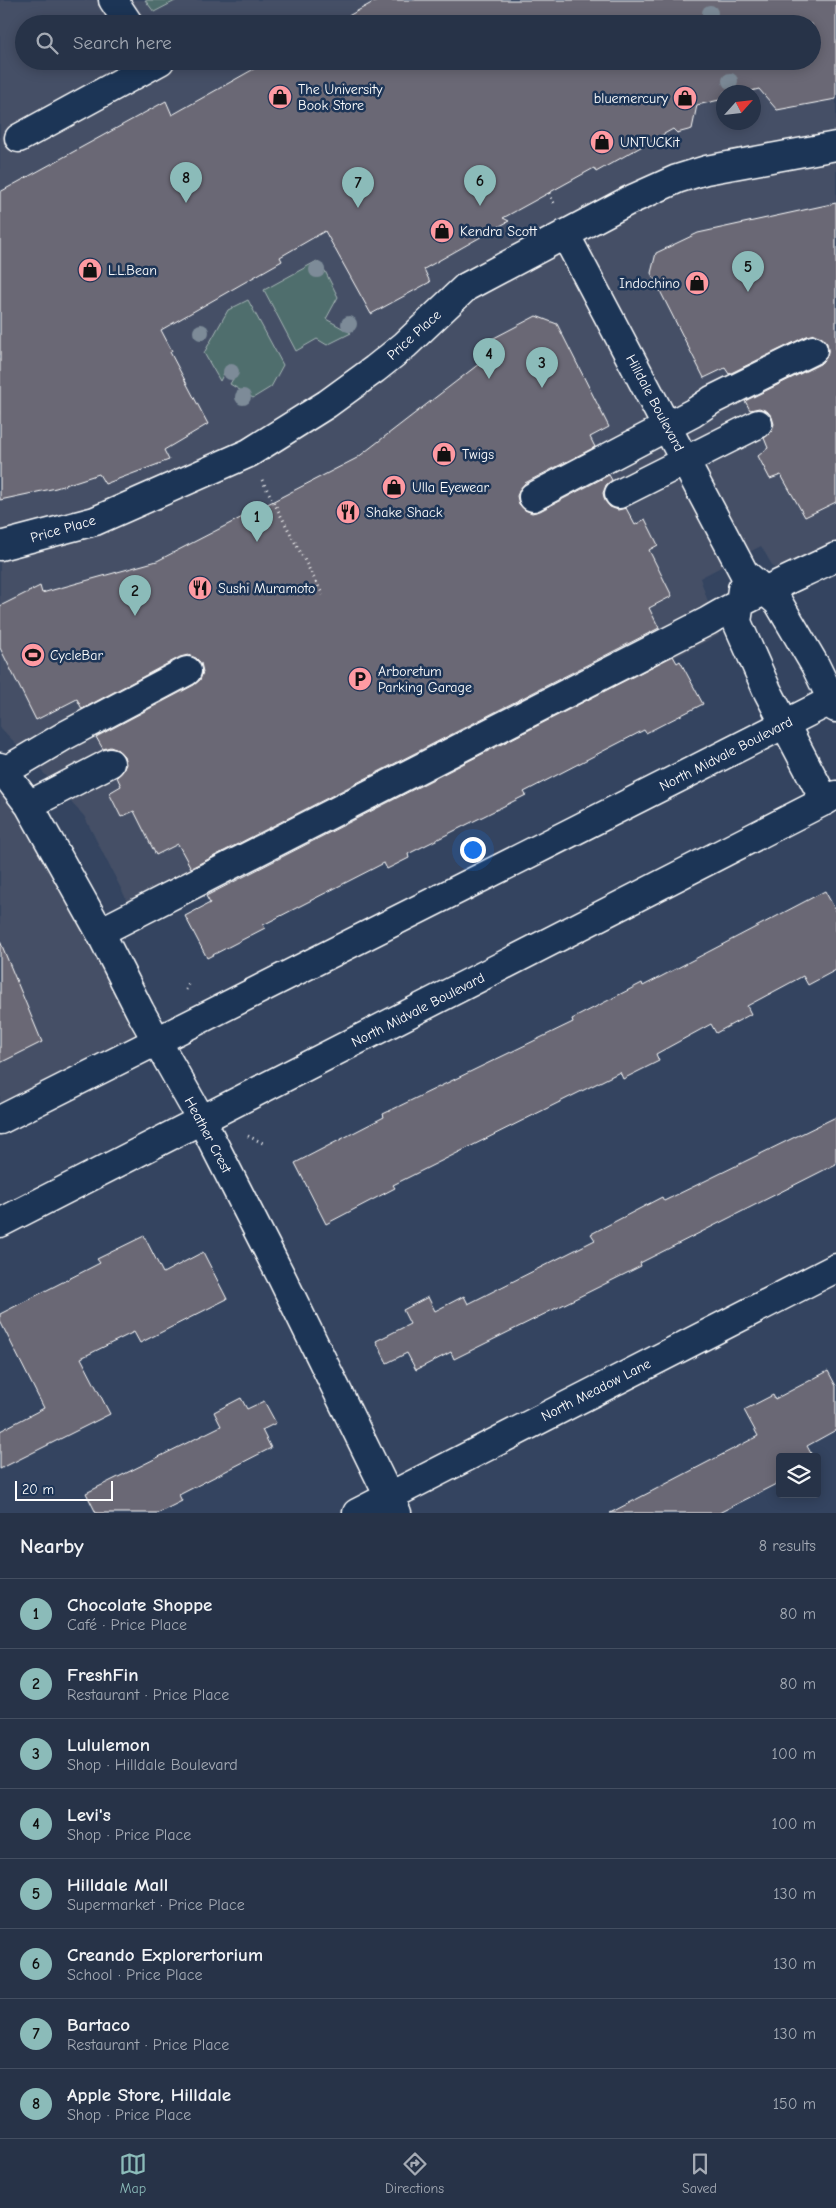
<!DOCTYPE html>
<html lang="en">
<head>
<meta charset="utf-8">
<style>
	body { margin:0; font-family:"Comic Neue",sans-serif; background:#2f3b4f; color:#f1f3f6 }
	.controls { position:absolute; right:15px; bottom:15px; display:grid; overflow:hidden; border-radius:5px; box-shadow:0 2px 12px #0003 }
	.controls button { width:45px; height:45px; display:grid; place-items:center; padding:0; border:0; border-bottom:1px solid #434e60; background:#273348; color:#f1f3f6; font:25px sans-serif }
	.compass { position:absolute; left:716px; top:85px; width:45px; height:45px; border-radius:50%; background:#273348; box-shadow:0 2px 12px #0003; rotate:63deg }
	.scale { position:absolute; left:15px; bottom:12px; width:98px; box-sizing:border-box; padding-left:5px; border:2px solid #fff; border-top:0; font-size:14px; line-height:18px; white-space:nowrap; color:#fff; -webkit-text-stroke:4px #1d3557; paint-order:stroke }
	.you { position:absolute; left:472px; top:849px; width:18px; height:18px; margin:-12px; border:4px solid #fff; border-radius:50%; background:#1a73e8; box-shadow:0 0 0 8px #1a73e833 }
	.badge { display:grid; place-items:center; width:32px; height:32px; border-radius:50%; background:#8bbbb9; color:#111; font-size:16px; font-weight:700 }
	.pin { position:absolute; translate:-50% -41px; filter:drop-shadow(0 1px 2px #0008) }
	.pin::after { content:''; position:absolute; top:26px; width:18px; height:15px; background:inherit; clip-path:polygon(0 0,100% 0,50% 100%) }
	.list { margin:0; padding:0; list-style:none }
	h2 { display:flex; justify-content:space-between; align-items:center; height:65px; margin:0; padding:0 20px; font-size:21px }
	h2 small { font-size:16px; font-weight:400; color:#a4aab4 }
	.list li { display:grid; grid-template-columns:32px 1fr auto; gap:15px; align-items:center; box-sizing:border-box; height:70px; padding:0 20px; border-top:1px solid #434e60 }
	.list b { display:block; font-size:19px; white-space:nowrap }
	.list p { margin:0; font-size:16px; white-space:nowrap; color:#a4aab4 }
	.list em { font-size:16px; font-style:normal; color:#a4aab4 }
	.icon { flex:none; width:28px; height:28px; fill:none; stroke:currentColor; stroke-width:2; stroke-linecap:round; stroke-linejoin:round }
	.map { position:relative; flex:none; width:836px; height:1513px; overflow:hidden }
	.search { position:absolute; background:#273348; box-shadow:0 2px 12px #0003; left:15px; right:15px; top:15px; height:55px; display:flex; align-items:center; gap:12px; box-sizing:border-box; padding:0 18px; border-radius:28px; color:#a4aab4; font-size:19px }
	.sheet { height:625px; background:#273348 }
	nav { display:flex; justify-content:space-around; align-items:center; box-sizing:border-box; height:70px; border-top:1px solid #434e60; background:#273348; font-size:14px; color:#a4aab4 }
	nav a { display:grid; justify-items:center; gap:2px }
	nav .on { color:#8bbbb9 }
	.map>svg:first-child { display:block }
</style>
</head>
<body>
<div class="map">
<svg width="836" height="1513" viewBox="0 0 836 1513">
	<rect width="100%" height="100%" fill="#344460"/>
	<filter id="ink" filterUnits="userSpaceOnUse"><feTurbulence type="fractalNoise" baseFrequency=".02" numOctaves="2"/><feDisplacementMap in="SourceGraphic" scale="10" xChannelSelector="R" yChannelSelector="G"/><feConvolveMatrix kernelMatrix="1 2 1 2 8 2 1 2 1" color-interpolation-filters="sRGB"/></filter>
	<g filter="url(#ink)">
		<path fill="#444f66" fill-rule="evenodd" d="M 0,0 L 836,0 L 836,573 L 794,594 L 772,565 L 761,546 L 700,578 L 719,635 L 141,928 L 84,816 L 0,727 ZM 24,24 L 812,24 L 812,61 L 24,61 ZM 724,92 L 754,92 L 754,122 L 724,122 Z
			M 0,767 L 157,1041 L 0,1120 Z"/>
		<path fill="#4f6e6d" stroke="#a7b6b6" d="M 145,0 L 177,0 L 154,12 Z
			M 317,261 L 323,267 L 338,297 L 326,319 L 351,333 L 327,345 L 317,339 L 296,351 L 264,290 Z
			M 248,300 L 283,365 L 271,387 L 253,398 L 230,384 L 238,370 L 228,365 L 220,381 L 204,353 L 228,310 Z"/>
		<path fill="#6a6874" stroke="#fff" d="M 377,0 L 836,0 L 836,99 L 777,110 L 759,89 L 747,92 L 724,92 L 724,99 L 697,105 L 692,129 L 677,133 L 673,129 L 596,172 L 594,168 L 503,218 L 509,221 L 424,269 L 430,282 L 371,314 L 325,231 L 280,257 L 282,261 L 161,330 L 172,351 L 170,352 L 208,424 L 164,450 L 169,460 L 105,484 L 99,474 L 56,488 L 0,500 L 0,192 L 166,101 L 172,115 L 268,61 L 812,61 L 812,24 L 334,24 Z
			M 836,203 L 836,502 L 805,517 L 781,475 L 770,479 L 758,456 L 768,448 L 764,438 L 771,432 L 774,424 L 772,417 L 767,411 L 759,408 L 750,410 L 745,401 L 820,364 L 826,358 L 828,351 L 827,343 L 821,337 L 814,334 L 807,336 L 729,374 L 725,368 L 704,378 L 651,273 L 656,253 L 698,233 Z
			M 536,316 L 557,324 L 609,427 L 590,437 L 595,447 L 525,483 L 520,489 L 517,496 L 519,504 L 525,510 L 532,513 L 540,511 L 609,475 L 612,480 L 606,485 L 603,493 L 605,501 L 610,507 L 618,510 L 626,508 L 635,525 L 645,519 L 658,545 L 649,550 L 672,596 L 649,608 L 659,628 L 191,868 L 178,844 L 156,855 L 134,811 L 121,817 L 109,793 L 121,786 L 117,777 L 123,771 L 126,764 L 124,756 L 118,750 L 110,747 L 103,749 L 96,737 L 194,685 L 200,680 L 203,672 L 201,663 L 196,658 L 188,655 L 180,657 L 82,709 L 77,699 L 36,720 L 0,648 L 0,606 L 40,586 L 42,593 L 157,561 L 357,458 L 497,350 L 492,339 Z
			M 673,656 L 677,663 L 680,661 L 703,704 L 646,733 L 644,730 L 524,792 L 526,795 L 408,854 L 409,858 L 387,869 L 384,863 L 263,925 L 265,928 L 207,958 L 185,916 L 210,903 L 206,896 Z
			M 825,891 L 836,911 L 836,970 L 808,985 L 803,976 L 747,1006 L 751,1014 L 716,1033 L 711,1024 L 656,1054 L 659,1061 L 623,1079 L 620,1072 L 393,1185 L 395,1188 L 326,1224 L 295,1163 L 384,1117 L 383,1114 L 573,1022 L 572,1019 L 642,983 L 643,986 Z
			M 0,941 L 42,1042 L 0,1063 Z
			M 836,1117 L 836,1164 L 640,1263 L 641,1266 L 454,1359 L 451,1352 L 416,1370 L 407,1353 L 387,1363 L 376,1341 L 410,1324 L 403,1310 L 428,1297 L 435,1311 L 464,1296 L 468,1304 L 595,1240 L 591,1234 L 662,1197 L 664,1201 Z
			M 144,1236 L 163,1273 L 203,1252 L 227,1299 L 140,1343 L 134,1332 L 81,1358 L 110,1414 L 0,1469 L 0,1431 L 44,1408 L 0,1321 L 0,1314 L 100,1263 L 97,1259 Z
			M 828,1371 L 836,1386 L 836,1430 L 807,1446 L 813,1457 L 780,1457 L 780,1482 L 719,1513 L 610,1513 L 758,1436 L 744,1410 L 773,1395 L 775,1399 Z
			M 241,1398 L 247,1409 L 264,1401 L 276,1423 L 262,1430 L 271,1448 L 179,1495 L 182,1501 L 158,1513 L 96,1513 L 86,1493 L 221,1426 L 214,1412 Z"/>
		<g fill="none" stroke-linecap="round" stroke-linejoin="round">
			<g stroke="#fff" stroke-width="31">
				<path id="minor" d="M 113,0 L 129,24
					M 19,138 L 160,61
					M 565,234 L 744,573 L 778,602 L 815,665 L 836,708
					M 619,494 L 758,424
					M 533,497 L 693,413 L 712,400 L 813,350
					M 0,546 L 95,521 L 249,453 L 327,404 L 375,369 L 405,345 L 466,287 L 628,201 L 677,179 L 706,170 L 836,146
					M 742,589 L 737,622 L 767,690 L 825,801
					M 0,767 L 29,805 L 100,932 L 140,1011 L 201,1119 L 282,1278 L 397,1513
					M 0,774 L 66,735 L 187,671
					M 29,805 L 110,763
					M 100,932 L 708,621 C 749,596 793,578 836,557
					M 357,1513 L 836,1268"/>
			</g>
			<g stroke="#fff" stroke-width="31">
				<path id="major" d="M 0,1120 C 279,979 558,840 836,698
					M 0,1223 L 836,795"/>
			</g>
			<path stroke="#fff" stroke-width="3" stroke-dasharray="1 4" stroke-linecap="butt" d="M 549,193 L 554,203
				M 262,480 L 323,595
				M 186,990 L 188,984
				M 248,1136 L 263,1143"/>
			<use href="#minor" stroke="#1d3557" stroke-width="28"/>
			<use href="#major" stroke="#1d3557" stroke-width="28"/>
		</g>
		<g fill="#7d8b98">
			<circle cx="710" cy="13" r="8"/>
			<circle cx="730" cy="81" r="8"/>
			<circle cx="317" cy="270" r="8"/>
			<circle cx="349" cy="324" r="8"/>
			<circle cx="201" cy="332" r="8"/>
			<circle cx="231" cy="372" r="8"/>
			<circle cx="243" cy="397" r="8"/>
		</g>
	</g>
	<defs>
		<g id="shop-disc" transform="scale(1.25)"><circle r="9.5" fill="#ff9aa2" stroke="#1d3557"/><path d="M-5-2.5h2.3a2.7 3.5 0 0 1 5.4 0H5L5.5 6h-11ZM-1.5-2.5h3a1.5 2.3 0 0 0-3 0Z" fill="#111"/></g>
		<g id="restaurant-disc" transform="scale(1.25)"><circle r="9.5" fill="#ff9aa2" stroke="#1d3557"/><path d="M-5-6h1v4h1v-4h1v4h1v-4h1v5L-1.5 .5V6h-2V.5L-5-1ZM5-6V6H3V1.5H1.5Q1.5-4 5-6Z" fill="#111"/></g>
		<g id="stadium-disc" transform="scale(1.25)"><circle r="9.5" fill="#ff9aa2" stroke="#1d3557"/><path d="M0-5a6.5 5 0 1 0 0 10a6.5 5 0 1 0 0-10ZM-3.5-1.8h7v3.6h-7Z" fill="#111"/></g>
		<g id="parking-disc" transform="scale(1.25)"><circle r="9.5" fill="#ff9aa2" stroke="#1d3557"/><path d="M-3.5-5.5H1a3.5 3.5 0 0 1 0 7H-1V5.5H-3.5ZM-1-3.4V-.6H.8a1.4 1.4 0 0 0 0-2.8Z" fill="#111"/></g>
	</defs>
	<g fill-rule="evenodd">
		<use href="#shop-disc" x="280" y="97"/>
		<use href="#shop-disc" x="685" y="98"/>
		<use href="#shop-disc" x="602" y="142"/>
		<use href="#shop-disc" x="442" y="231"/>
		<use href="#shop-disc" x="90" y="270"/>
		<use href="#shop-disc" x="697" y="283"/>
		<use href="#shop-disc" x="444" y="454"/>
		<use href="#shop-disc" x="394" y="487"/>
		<use href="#restaurant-disc" x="348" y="512"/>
		<use href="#restaurant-disc" x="200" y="588"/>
		<use href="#stadium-disc" x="33" y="655"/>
		<use href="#parking-disc" x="360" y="679"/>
	</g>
	<g text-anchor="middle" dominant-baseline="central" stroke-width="5" stroke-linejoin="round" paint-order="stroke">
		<g font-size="14" fill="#fff" stroke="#1d3557" text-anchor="start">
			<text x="298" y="89">The University<tspan x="298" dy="16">Book Store</tspan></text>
			<text x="668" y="98" text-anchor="end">bluemercury</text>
			<text x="620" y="142">UNTUCKit</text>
			<text x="460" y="231">Kendra Scott</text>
			<text x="108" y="270">L.L.Bean</text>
			<text x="680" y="283" text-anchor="end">Indochino</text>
			<text x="462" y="454">Twigs</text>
			<text x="412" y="487">Ulla Eyewear</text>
			<text x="366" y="512">Shake Shack</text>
			<text x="218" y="588">Sushi Muramoto</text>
			<text x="50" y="655">CycleBar</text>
			<text x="378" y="671">Arboretum<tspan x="378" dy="16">Parking Garage</tspan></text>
		</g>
		<g font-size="14" fill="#fff" stroke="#1d3557">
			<text transform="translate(414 335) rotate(-42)">Price Place</text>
			<text transform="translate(655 403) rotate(62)">Hilldale Boulevard</text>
			<text transform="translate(63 529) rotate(-16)">Price Place</text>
			<text transform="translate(726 754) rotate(-27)">North Midvale Boulevard</text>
			<text transform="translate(418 1010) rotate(-27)">North Midvale Boulevard</text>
			<text transform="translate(208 1135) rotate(62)">Heather Crest</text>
			<text transform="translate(596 1390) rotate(-27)">North Meadow Lane</text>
		</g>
	</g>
</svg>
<div class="controls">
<button><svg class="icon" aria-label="layers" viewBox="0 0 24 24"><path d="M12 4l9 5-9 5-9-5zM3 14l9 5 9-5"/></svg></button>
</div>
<svg class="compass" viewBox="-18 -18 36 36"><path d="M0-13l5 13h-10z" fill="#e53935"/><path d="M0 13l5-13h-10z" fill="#a4aab4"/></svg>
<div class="scale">20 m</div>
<div class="you"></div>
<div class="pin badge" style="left:257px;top:542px">1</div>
<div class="pin badge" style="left:135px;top:616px">2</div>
<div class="pin badge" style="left:542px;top:388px">3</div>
<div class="pin badge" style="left:489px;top:379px">4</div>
<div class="pin badge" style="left:748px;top:292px">5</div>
<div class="pin badge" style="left:480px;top:206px">6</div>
<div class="pin badge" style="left:358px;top:208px">7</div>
<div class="pin badge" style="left:186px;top:203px">8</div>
<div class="search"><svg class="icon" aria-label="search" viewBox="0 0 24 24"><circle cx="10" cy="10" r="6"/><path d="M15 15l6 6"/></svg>Search here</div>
</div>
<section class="sheet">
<h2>Nearby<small>8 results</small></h2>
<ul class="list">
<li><span class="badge">1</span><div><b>Chocolate Shoppe</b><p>Café · Price Place</p></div><em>80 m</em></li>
<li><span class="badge">2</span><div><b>FreshFin</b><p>Restaurant · Price Place</p></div><em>80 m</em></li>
<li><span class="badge">3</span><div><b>Lululemon</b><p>Shop · Hilldale Boulevard</p></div><em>100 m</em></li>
<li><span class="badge">4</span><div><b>Levi's</b><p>Shop · Price Place</p></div><em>100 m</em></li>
<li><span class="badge">5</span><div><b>Hilldale Mall</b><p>Supermarket · Price Place</p></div><em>130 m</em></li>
<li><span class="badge">6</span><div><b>Creando Explorertorium</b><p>School · Price Place</p></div><em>130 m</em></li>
<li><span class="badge">7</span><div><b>Bartaco</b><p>Restaurant · Price Place</p></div><em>130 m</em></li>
<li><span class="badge">8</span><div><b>Apple Store, Hilldale</b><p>Shop · Price Place</p></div><em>150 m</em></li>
</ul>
</section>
<nav>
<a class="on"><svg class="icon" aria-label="map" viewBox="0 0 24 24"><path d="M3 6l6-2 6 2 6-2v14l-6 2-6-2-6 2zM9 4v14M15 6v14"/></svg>Map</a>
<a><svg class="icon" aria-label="directions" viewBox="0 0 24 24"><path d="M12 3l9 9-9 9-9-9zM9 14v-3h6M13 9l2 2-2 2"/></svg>Directions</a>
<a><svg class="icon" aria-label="saved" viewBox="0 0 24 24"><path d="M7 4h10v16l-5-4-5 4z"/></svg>Saved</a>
</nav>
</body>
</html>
